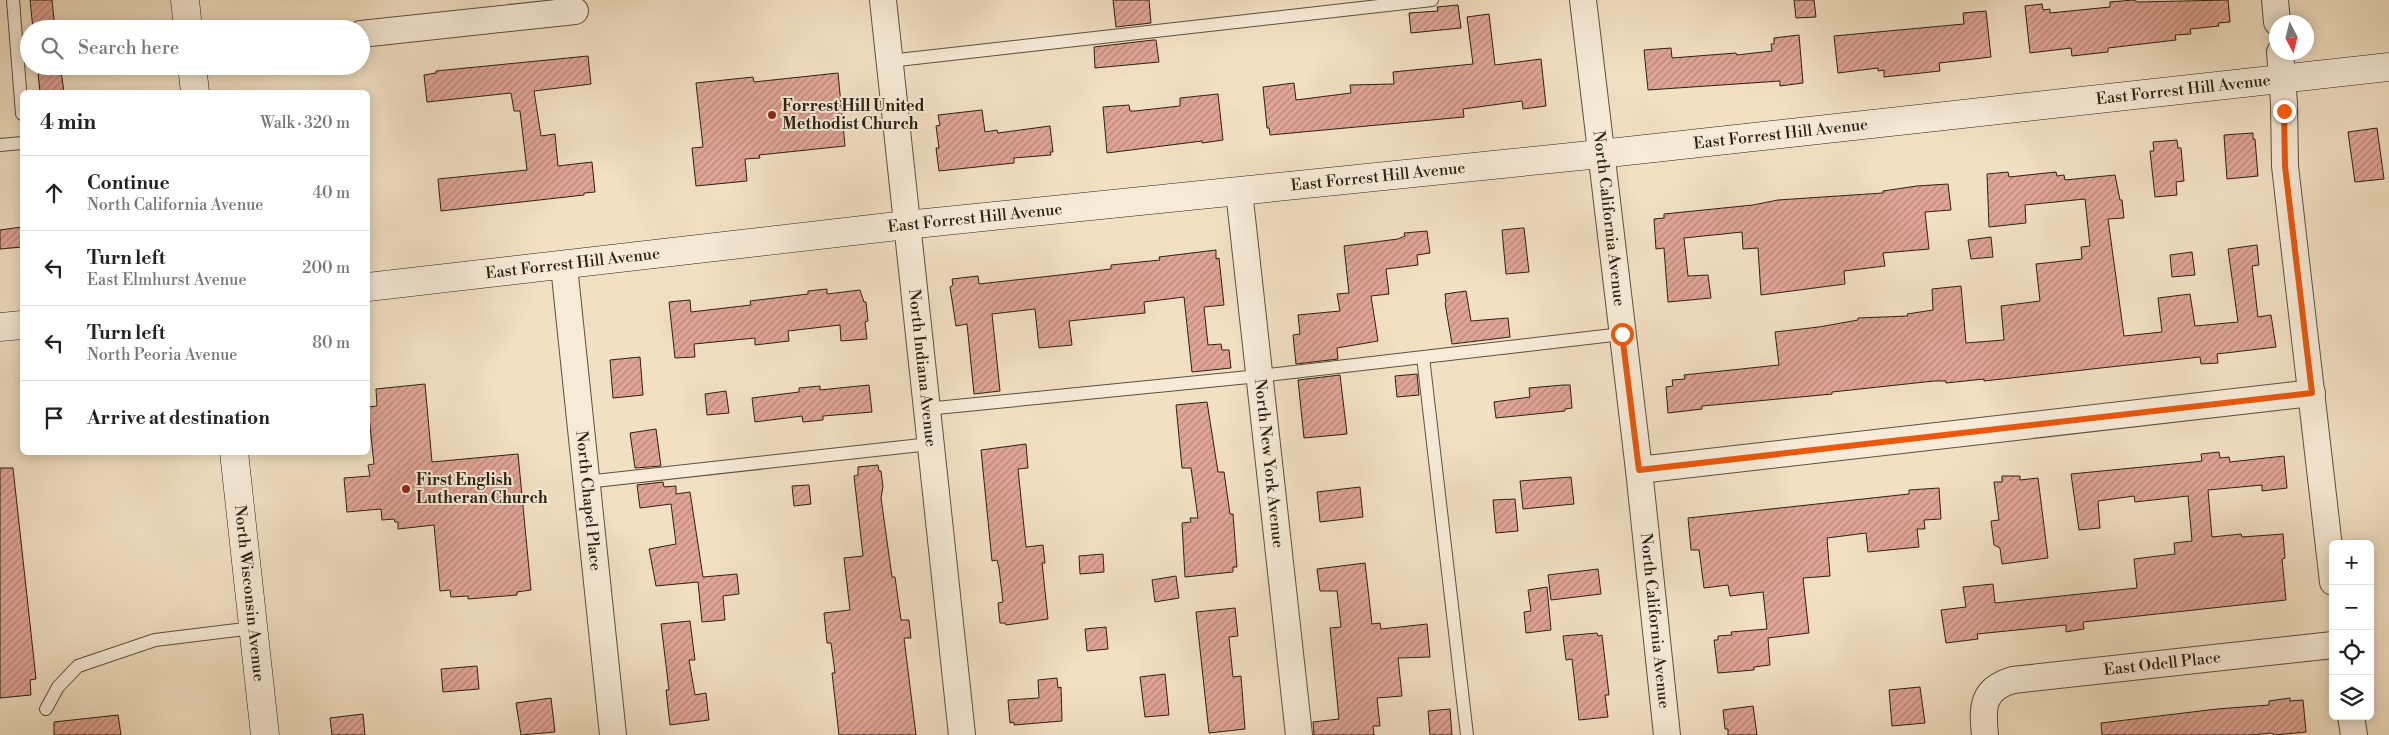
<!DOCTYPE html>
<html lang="en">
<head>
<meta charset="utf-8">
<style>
	body { margin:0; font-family:"Libre Bodoni",serif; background:#f2f2f2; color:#222 }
	.controls { position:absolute; right:15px; bottom:15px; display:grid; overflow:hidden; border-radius:8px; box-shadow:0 2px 12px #0003 }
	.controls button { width:45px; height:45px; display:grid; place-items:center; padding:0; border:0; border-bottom:1px solid #e0e0e0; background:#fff; color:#222; font:25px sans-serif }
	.compass { position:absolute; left:2269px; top:15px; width:45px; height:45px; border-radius:50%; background:#fff; box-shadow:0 2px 12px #0003; rotate:173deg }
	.stop { position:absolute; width:15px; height:15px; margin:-11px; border:4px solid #ea580c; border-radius:50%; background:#fff }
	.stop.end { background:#ea580c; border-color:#fff; box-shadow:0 1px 5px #0008 }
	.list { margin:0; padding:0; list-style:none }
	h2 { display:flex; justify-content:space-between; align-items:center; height:65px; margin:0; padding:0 20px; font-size:21px }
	h2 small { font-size:16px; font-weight:400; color:#767676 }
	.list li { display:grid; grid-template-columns:32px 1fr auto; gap:15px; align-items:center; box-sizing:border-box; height:75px; padding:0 20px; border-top:1px solid #e0e0e0 }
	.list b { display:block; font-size:19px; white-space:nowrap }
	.list p { margin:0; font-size:16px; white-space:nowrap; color:#767676 }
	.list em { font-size:16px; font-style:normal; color:#767676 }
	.icon { flex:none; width:28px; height:28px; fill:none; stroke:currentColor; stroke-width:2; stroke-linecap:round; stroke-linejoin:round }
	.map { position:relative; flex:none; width:2389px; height:735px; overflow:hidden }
	.search { position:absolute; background:#fff; box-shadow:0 2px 12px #0003; left:20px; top:20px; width:350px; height:55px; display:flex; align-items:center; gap:12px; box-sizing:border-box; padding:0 18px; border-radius:28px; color:#767676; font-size:19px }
	.panel { position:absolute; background:#fff; box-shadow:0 2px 12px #0003; left:20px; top:90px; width:350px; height:365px; border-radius:8px }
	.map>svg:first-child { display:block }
</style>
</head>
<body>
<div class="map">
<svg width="2389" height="735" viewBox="0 0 2389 735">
	<defs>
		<pattern id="building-hatch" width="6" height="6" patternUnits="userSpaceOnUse" patternTransform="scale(1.25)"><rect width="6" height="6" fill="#e1a597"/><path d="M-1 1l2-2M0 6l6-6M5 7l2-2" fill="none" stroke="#b7867a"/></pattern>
	</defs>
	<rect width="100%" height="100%" fill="#f2e0c3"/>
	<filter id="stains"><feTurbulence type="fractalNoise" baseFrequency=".004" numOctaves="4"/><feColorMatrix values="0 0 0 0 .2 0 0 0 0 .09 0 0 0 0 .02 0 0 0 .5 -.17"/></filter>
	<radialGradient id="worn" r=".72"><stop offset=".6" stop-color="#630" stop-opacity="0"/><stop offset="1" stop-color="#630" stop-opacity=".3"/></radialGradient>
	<path fill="url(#building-hatch)" stroke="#2b2013" d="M 30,0 L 52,0 L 55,29 L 33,29 Z
		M 1113,0 L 1149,0 L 1151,23 L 1116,27 Z
		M 1794,0 L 1814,0 L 1816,17 L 1796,18 Z
		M 2133,0 L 2138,2 L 2228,0 L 2230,22 L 2218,23 L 2219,26 L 2190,29 L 2191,34 L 2175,35 L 2176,40 L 2108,48 L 2108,52 L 2072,56 L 2071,48 L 2030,53 L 2025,6 L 2042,4 L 2043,10 L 2050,9 L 2050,13 L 2110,7 L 2110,2 Z
		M 1458,5 L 1461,28 L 1411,33 L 1409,13 L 1438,11 L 1437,7 Z
		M 1986,11 L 1991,57 L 1939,63 L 1940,71 L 1884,77 L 1884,70 L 1878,71 L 1878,68 L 1838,73 L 1834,36 L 1964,24 L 1963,13 Z
		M 1489,14 L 1495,65 L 1541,59 L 1546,106 L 1523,109 L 1522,101 L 1463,109 L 1464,117 L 1270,135 L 1269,128 L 1267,128 L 1263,87 L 1294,83 L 1296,100 L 1351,93 L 1350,85 L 1394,84 L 1393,72 L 1473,64 L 1467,17 Z
		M 1799,35 L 1803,83 L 1780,86 L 1780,81 L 1648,90 L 1644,50 L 1671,48 L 1672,58 L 1736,53 L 1737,55 L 1772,51 L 1771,44 L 1774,44 L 1774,38 Z
		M 1153,40 L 1156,40 L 1159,62 L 1095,68 L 1094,47 Z
		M 588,56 L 591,84 L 534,91 L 541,136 L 555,134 L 558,166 L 592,162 L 595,192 L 584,193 L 584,195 L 441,211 L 438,179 L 527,170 L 520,111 L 514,111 L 511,93 L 427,102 L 424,75 L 436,73 L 436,71 Z
		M 61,71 L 64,92 L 40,92 L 38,74 Z
		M 838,73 L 845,146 L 759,155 L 760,158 L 745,159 L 747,181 L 696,186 L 692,148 L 703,147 L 696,83 L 753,77 L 754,82 Z
		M 1218,94 L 1223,140 L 1202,143 L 1202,141 L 1107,153 L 1103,107 L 1129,105 L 1130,111 L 1135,111 L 1180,106 L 1180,98 Z
		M 982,110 L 985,132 L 997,130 L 998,133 L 1050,126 L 1053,152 L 1050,152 L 1051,155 L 1014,158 L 1014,163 L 939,171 L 936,148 L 939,148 L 936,126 L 940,125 L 938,115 Z
		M 2377,128 L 2384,179 L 2355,182 L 2348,132 Z
		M 2253,133 L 2253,139 L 2255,139 L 2258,176 L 2227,179 L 2224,135 Z
		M 2177,140 L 2178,148 L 2181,148 L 2184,181 L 2176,182 L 2177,195 L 2155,197 L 2150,151 L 2154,151 L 2153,142 Z
		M 2008,172 L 2009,177 L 2056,172 L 2057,176 L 2064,175 L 2065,180 L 2115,175 L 2120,200 L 2122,200 L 2124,218 L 2108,219 L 2124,336 L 2162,332 L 2158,298 L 2190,294 L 2195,326 L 2238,322 L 2228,249 L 2257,245 L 2259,265 L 2252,266 L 2258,317 L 2271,315 L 2276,347 L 2217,354 L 2218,363 L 2201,364 L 2200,357 L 1984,381 L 1984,379 L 1946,383 L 1946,381 L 1934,381 L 1832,392 L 1832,394 L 1811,396 L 1702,406 L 1702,409 L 1668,413 L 1666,387 L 1673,386 L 1672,380 L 1685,379 L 1684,375 L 1779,365 L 1775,332 L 1819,327 L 1858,320 L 1858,318 L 1908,316 L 1907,314 L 1933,310 L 1932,289 L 1961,286 L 1966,343 L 2004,340 L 2001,306 L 2040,301 L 2036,264 L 2082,259 L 2081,247 L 2090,246 L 2085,199 L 2025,205 L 2026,223 L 1989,227 L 1987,174 Z
		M 1948,184 L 1951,210 L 1925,212 L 1929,249 L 1883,253 L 1885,266 L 1844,271 L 1845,284 L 1761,295 L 1758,248 L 1743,249 L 1742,232 L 1684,238 L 1688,276 L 1708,275 L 1711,298 L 1668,302 L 1664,248 L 1656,249 L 1654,219 L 1664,218 L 1664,214 L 1753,205 L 1778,200 L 1883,193 L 1883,191 L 1917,186 Z
		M 22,227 L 22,247 L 0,249 L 0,230 Z
		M 1522,228 L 1524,228 L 1529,272 L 1506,274 L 1502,230 Z
		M 1427,231 L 1430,253 L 1417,255 L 1418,265 L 1386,269 L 1389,294 L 1371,296 L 1378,341 L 1337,348 L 1338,359 L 1296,364 L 1293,335 L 1300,334 L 1298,315 L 1340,311 L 1337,294 L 1349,293 L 1344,246 L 1398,239 L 1405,236 L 1404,233 Z
		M 1991,237 L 1993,257 L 1971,259 L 1968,240 Z
		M 1216,250 L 1216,259 L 1219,258 L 1224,305 L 1204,307 L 1208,345 L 1221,344 L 1222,350 L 1229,350 L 1231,368 L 1192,372 L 1184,297 L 1144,302 L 1145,313 L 1069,321 L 1072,345 L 1039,348 L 1035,309 L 992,314 L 1000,391 L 974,394 L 967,324 L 956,326 L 950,287 L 953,285 L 952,279 L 978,276 L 979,284 L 1069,274 L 1111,269 L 1111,265 L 1160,260 L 1159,257 Z
		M 2192,252 L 2195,275 L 2172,277 L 2170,255 Z
		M 827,289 L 827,294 L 860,290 L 864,302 L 866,302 L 868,321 L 865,322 L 867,339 L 841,341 L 840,325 L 788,331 L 789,341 L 755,345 L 755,338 L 694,344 L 695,357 L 675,358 L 669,302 L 690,300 L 691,312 L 751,305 L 750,301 L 808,294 L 808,291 Z
		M 1466,291 L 1471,321 L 1508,318 L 1510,337 L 1452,344 L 1445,303 L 1446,302 L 1445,294 Z
		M 640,357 L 643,395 L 613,398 L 610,360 Z
		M 1417,374 L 1419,395 L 1397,397 L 1395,376 Z
		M 1340,375 L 1347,434 L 1304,438 L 1298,380 Z
		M 425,384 L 432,462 L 518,454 L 531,590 L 517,592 L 517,595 L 468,599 L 468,596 L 451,597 L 450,590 L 440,591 L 434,525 L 398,529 L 398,522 L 395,522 L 394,519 L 382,520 L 381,509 L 347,512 L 344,478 L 370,476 L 368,465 L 374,464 L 368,407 L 377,406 L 376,389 Z
		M 869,385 L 872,412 L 823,416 L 823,420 L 803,422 L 802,416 L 755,422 L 752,398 L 799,392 L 799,388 L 820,386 L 820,390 Z
		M 1563,385 L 1570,385 L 1572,408 L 1565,409 L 1565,411 L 1496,418 L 1494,402 L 1530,397 L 1529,388 Z
		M 726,391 L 729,413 L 707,415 L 705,394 Z
		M 1207,402 L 1218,472 L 1224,472 L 1230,514 L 1233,514 L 1237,567 L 1233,567 L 1233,572 L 1185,577 L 1182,523 L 1191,522 L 1190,518 L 1198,518 L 1191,468 L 1182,468 L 1176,405 Z
		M 656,429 L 661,466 L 635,468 L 630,433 Z
		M 1026,444 L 1028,468 L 1018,469 L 1026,547 L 1043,545 L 1045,563 L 1042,563 L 1048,619 L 1006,625 L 1005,623 L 1000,623 L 998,603 L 1003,602 L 999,568 L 997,560 L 992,561 L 981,450 Z
		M 2219,452 L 2220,458 L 2229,457 L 2230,462 L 2284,456 L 2287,488 L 2262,491 L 2262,485 L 2208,490 L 2212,537 L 2241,534 L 2242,537 L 2283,534 L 2285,558 L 2282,559 L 2286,600 L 2083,622 L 2084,629 L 2066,632 L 2066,625 L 1977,634 L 1978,639 L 1946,643 L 1941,610 L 1966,607 L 1963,587 L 1993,584 L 1995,603 L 2137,588 L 2134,559 L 2175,554 L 2174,543 L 2192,541 L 2188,496 L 2135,502 L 2134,496 L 2098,501 L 2100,528 L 2079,530 L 2071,474 L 2194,462 L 2202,461 L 2201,454 Z
		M 878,465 L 879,471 L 881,471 L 883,487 L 881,498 L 892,577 L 895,577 L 901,620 L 909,620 L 911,638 L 904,638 L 916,735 L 839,735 L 832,673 L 835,673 L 831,643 L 827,643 L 824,613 L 850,610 L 844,558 L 863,556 L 854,476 L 858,475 L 858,467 Z
		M 0,468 L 13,468 L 36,679 L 30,680 L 31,695 L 0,698 Z
		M 2002,476 L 2020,476 L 2020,480 L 2038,478 L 2048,558 L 2002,564 L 2000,548 L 1994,545 L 1991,521 L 1999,520 L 1994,482 L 2002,482 Z
		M 1571,477 L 1574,504 L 1523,509 L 1520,481 Z
		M 663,482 L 664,487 L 676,486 L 676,494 L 690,492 L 703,577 L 737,574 L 739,594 L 723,596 L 725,620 L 702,622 L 698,582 L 656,586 L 649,549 L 676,544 L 671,504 L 640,508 L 637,485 Z
		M 809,485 L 811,504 L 794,506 L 792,486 Z
		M 1360,487 L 1363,517 L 1320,522 L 1317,492 Z
		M 1939,488 L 1941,519 L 1924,520 L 1925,529 L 1917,529 L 1919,547 L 1868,552 L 1866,533 L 1827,538 L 1830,576 L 1803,578 L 1809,633 L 1768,638 L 1770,665 L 1754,667 L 1754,670 L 1718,673 L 1714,640 L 1718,640 L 1718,636 L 1732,635 L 1731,632 L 1767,629 L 1763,592 L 1730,596 L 1728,585 L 1704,588 L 1699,550 L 1691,550 L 1688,518 L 1909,494 L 1909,490 Z
		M 1515,499 L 1518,531 L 1496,533 L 1493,500 Z
		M 1103,554 L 1104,572 L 1080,574 L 1079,556 Z
		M 1365,563 L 1372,624 L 1380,623 L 1381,629 L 1427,624 L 1430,657 L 1398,658 L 1402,696 L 1377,698 L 1380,726 L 1373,726 L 1374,735 L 1314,735 L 1313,722 L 1339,719 L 1330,628 L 1341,627 L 1337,591 L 1320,591 L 1317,569 Z
		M 1598,569 L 1601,594 L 1551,600 L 1548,575 Z
		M 1176,576 L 1179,598 L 1155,602 L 1152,580 Z
		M 1547,587 L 1551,630 L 1526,633 L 1524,612 L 1531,611 L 1528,590 Z
		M 1235,608 L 1238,636 L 1229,637 L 1233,677 L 1241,676 L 1245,729 L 1209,733 L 1196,612 Z
		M 690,621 L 695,660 L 689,660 L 695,695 L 706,693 L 709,720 L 670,725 L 666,690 L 669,690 L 661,624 Z
		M 1106,627 L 1108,649 L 1087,651 L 1085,629 Z
		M 1597,633 L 1598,636 L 1602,635 L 1609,695 L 1605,695 L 1608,717 L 1579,720 L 1572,659 L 1566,660 L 1563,636 Z
		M 477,666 L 479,689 L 443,692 L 441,669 Z
		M 1165,674 L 1169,715 L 1145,717 L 1140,677 Z
		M 1057,678 L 1058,688 L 1061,687 L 1062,721 L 1014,725 L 1014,722 L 1010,723 L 1008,700 L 1039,698 L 1038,680 Z
		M 1920,687 L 1925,723 L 1892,726 L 1889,690 Z
		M 551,698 L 555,732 L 521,735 L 516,703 Z
		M 2290,698 L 2290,701 L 2303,700 L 2306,732 L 2274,735 L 2272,733 L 2250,735 L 2102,735 L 2101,723 L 2217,709 L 2269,705 L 2269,701 Z
		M 1753,706 L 1757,735 L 1728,735 L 1728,729 L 1725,729 L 1723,710 Z
		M 1450,709 L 1452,735 L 1430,735 L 1428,711 Z
		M 363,714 L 365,735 L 332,735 L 330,718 Z
		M 118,715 L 121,735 L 54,735 L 54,722 Z"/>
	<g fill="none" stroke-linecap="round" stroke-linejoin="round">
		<g stroke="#5d503f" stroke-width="14">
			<path id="lane" d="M 13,0 L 22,114
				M 889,61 L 1432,0
				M 0,145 L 22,143
				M 1423,357 L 1467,735
				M 926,409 L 1259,376 L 1622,334
				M 586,482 L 930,444
				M 46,709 L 58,687 L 78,666 L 155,640 L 253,628"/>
		</g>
		<g stroke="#5d503f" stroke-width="28">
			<g id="street">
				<path id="s1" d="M 883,0 L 962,735"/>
				<path id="s2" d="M 1583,0 L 1639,470 L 1667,735"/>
				<path d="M 2275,0 L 2277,22"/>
				<path d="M 361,34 L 575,11"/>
				<path d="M 2280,52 L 2284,103 L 2285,166 L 2333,582"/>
				<path id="s3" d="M 1239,191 L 1299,735"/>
				<path id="s4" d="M 564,266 L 613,735"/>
				<path d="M 1639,470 L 2312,393"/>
				<path d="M 2351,716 L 2354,735"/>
				<path id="s5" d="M 1985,735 C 1982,707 1982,689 2013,680 L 2333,645"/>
			</g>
		</g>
		<g stroke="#2b2013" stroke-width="29">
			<g id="secondary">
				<path d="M 185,0 L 188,29"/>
				<path d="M 192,66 L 195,92"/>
				<path id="s6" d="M 368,287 L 906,225 L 1600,154 L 2389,67"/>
				<path d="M 0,327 L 22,325"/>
				<path id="s7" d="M 234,452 L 265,735"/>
			</g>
		</g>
		<use href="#lane" stroke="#f7ebd8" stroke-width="12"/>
		<use href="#street" stroke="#f7ebd8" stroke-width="26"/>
		<use href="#secondary" stroke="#f7ebd8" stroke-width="28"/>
	</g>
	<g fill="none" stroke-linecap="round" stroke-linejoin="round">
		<path stroke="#ea580c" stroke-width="6" d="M 1622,334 L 1639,470 L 2312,393 L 2285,166 L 2284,111"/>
	</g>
	<g fill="#8f2418" stroke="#f7ebd8" stroke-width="2">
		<circle cx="772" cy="115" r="5"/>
		<circle cx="406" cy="489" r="5"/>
	</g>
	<g text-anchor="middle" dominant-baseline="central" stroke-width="4" stroke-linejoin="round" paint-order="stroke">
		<g font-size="16" fill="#2b2013" stroke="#f7ebd8">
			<text stroke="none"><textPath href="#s6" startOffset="1826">East Forrest Hill Avenue</textPath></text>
			<text stroke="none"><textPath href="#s6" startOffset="1421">East Forrest Hill Avenue</textPath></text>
			<text stroke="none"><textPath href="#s6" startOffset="1016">East Forrest Hill Avenue</textPath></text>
			<text stroke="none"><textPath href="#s6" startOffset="611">East Forrest Hill Avenue</textPath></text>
			<text stroke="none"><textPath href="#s2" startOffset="220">North California Avenue</textPath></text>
			<text stroke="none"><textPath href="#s6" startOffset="206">East Forrest Hill Avenue</textPath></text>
			<text stroke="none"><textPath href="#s1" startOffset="370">North Indiana Avenue</textPath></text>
			<text stroke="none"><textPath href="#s3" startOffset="274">North New York Avenue</textPath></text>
			<text stroke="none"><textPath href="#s4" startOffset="236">North Chapel Place</textPath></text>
			<text stroke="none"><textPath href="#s7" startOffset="142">North Wisconsin Avenue</textPath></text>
			<text stroke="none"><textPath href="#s2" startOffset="625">North California Avenue</textPath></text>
			<text stroke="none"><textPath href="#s5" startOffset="220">East Odell Place</textPath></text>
		</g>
		<g font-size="16" font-weight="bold" fill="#2b2013" stroke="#f7ebd8" text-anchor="start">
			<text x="782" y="106">Forrest Hill United<tspan x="782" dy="18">Methodist Church</tspan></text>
			<text x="416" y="480">First English<tspan x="416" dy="18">Lutheran Church</tspan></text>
		</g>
	</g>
	<rect width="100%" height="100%" filter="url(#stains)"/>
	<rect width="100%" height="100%" fill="url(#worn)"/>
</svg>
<div class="controls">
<button>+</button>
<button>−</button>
<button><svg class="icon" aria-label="locate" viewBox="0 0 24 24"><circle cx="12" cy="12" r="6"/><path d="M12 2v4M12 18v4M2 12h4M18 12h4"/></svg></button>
<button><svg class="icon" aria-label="layers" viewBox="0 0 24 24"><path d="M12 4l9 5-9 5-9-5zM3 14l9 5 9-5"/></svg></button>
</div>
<svg class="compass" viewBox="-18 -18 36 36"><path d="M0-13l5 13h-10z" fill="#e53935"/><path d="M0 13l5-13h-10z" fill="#767676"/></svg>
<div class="stop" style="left:1622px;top:334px"></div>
<div class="stop end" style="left:2284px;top:111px"></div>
<div class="search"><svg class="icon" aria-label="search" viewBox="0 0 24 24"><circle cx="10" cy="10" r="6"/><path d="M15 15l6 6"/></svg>Search here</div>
<section class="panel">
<h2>4 min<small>Walk · 320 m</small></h2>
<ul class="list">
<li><svg class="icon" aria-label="ahead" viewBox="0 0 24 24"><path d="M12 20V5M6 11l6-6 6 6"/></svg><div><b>Continue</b><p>North California Avenue</p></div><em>40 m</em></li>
<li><svg class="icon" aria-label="left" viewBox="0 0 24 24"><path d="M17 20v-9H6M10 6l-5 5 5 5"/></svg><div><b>Turn left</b><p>East Elmhurst Avenue</p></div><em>200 m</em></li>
<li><svg class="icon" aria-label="left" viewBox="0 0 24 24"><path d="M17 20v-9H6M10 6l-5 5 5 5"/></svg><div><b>Turn left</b><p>North Peoria Avenue</p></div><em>80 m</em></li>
<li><svg class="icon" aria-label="arrive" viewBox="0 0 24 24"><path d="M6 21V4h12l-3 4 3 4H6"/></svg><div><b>Arrive at destination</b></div></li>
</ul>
</section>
</div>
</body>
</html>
